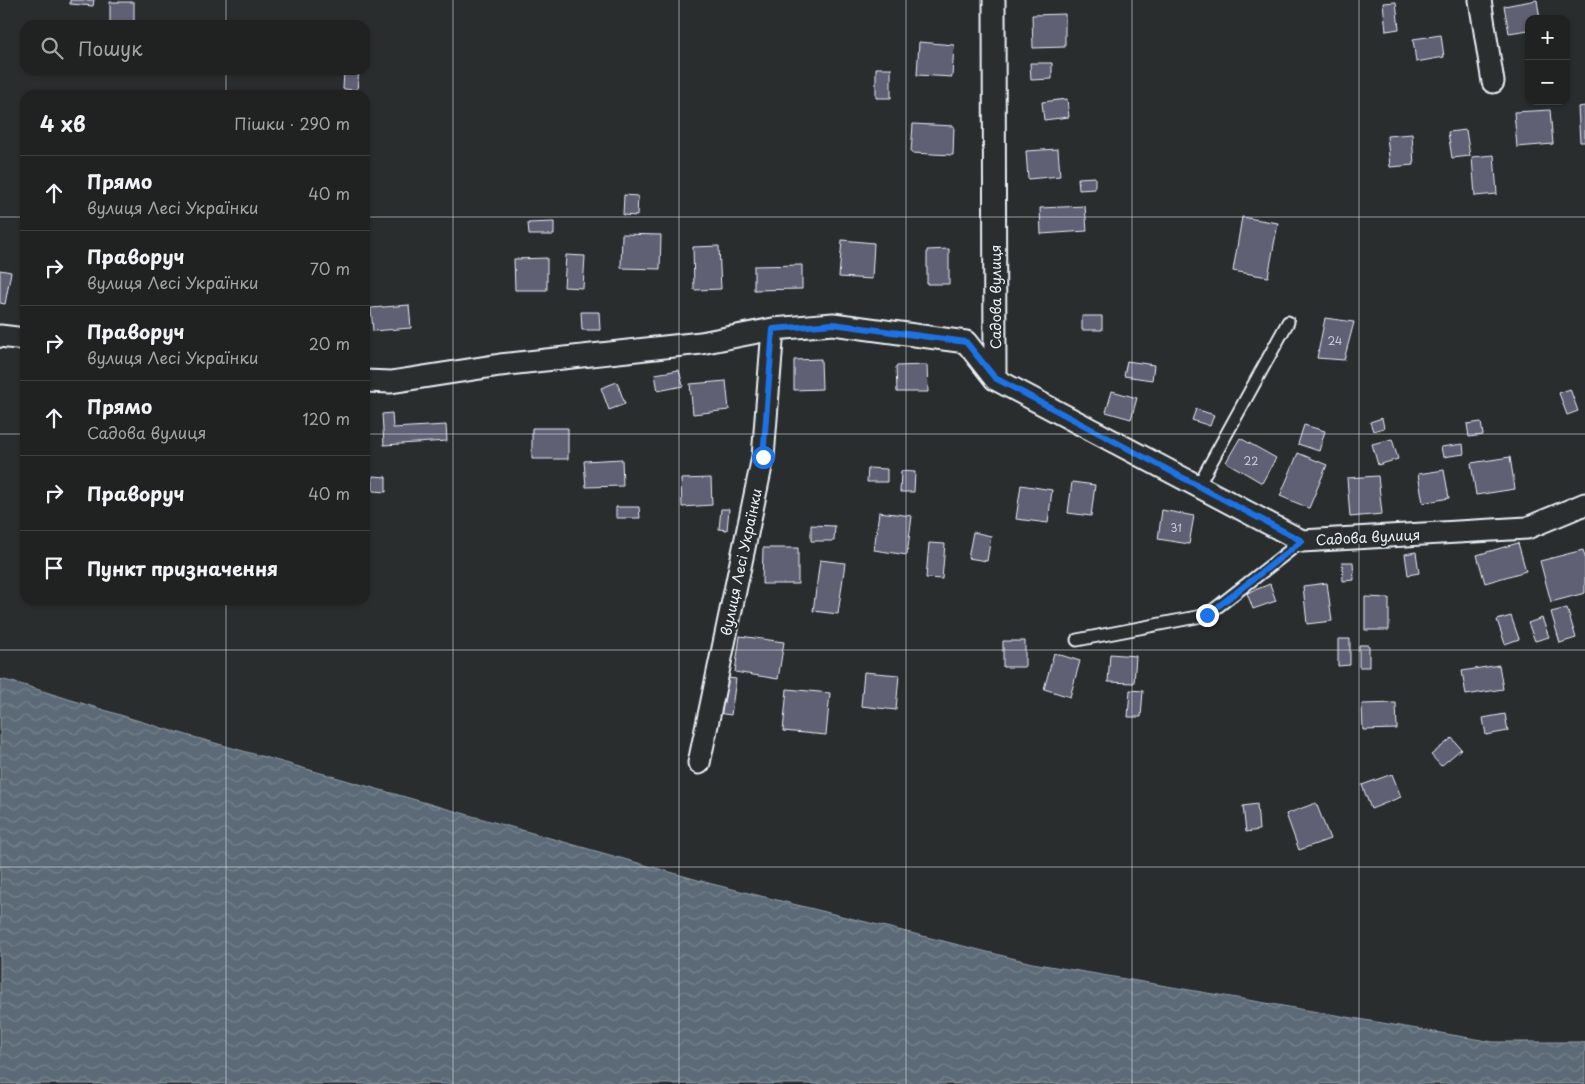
<!DOCTYPE html>
<html lang="uk">
<head>
<meta charset="utf-8">
<style>
	body { margin:0; font-family:"Playpen Sans",sans-serif; background:#282a2a; color:#f1f3f6 }
	.controls { position:absolute; right:15px; top:15px; display:grid; overflow:hidden; border-radius:10px; box-shadow:0 1px 4px #0004 }
	.controls button { width:45px; height:45px; display:grid; place-items:center; padding:0; border:0; border-bottom:1px solid #3d3f40; background:#202222; color:#f1f3f6; font:25px sans-serif }
	.stop { position:absolute; width:15px; height:15px; margin:-11px; border:4px solid #1a73e8; border-radius:50%; background:#fff }
	.stop.end { background:#1a73e8; border-color:#fff; box-shadow:0 1px 5px #0008 }
	.list { margin:0; padding:0; list-style:none }
	h2 { display:flex; justify-content:space-between; align-items:center; height:65px; margin:0; padding:0 20px; font-size:21px }
	h2 small { font-size:16px; font-weight:400; color:#a2a4a5 }
	.list li { display:grid; grid-template-columns:32px 1fr auto; gap:15px; align-items:center; box-sizing:border-box; height:75px; padding:0 20px; border-top:1px solid #3d3f40 }
	.list b { display:block; font-size:19px; white-space:nowrap }
	.list p { margin:0; font-size:16px; white-space:nowrap; color:#a2a4a5 }
	.list em { font-size:16px; font-style:normal; color:#a2a4a5 }
	.icon { flex:none; width:28px; height:28px; fill:none; stroke:currentColor; stroke-width:2; stroke-linecap:round; stroke-linejoin:round }
	.map { position:relative; flex:none; width:1585px; height:1084px; overflow:hidden }
	.search { position:absolute; background:#202222; box-shadow:0 1px 4px #0004; left:20px; top:20px; width:350px; height:55px; display:flex; align-items:center; gap:12px; box-sizing:border-box; padding:0 18px; border-radius:15px; color:#a2a4a5; font-size:19px }
	.panel { position:absolute; background:#202222; box-shadow:0 1px 4px #0004; left:20px; top:90px; width:350px; height:515px; border-radius:15px }
	.map>svg:first-child { display:block }
</style>
</head>
<body>
<div class="map">
<svg width="1585" height="1084" viewBox="0 0 1585 1084">
	<defs>
		<pattern id="water-waves" width="16" height="10" patternUnits="userSpaceOnUse" patternTransform="scale(1.25)"><rect width="16" height="10" fill="#5b6b77"/><path d="M0 5q4-4 8 0t8 0" fill="none" stroke="#73818b"/></pattern>
	</defs>
	<rect width="100%" height="100%" fill="#2a2d2e"/>
	<filter id="ink" filterUnits="userSpaceOnUse"><feTurbulence type="fractalNoise" baseFrequency=".02" numOctaves="2"/><feDisplacementMap in="SourceGraphic" scale="10" xChannelSelector="R" yChannelSelector="G"/><feConvolveMatrix kernelMatrix="1 2 1 2 8 2 1 2 1" color-interpolation-filters="sRGB"/></filter>
	<g filter="url(#ink)">
		<path fill="url(#water-waves)" stroke="#93a1ab" d="M 0,679 L 20,684 L 162,728 L 712,884 L 1032,963 L 1493,1042 L 1585,1042 L 1585,1084 L 0,1084 Z"/>
		<path fill="#5f6173" stroke="#e8f1f8" d="M 70,0 L 94,0 L 93,6 L 70,4 Z
			M 1537,0 L 1540,19 L 1529,19 L 1529,30 L 1509,33 L 1504,6 Z
			M 110,2 L 134,2 L 134,25 L 110,25 Z
			M 1396,2 L 1399,29 L 1386,31 L 1383,3 Z
			M 1065,14 L 1065,47 L 1033,48 L 1032,15 Z
			M 1441,35 L 1444,57 L 1416,62 L 1413,39 Z
			M 919,42 L 954,45 L 952,77 L 917,75 Z
			M 1030,63 L 1052,63 L 1052,79 L 1031,80 Z
			M 876,68 L 891,68 L 891,98 L 876,98 Z
			M 344,70 L 359,70 L 357,90 L 343,89 Z
			M 1067,99 L 1069,117 L 1044,120 L 1042,102 Z
			M 1585,106 L 1585,142 L 1580,142 L 1578,107 Z
			M 1550,110 L 1553,144 L 1517,147 L 1514,112 Z
			M 913,124 L 954,126 L 953,155 L 911,153 Z
			M 1466,130 L 1470,156 L 1452,158 L 1448,132 Z
			M 1412,134 L 1414,165 L 1390,167 L 1387,136 Z
			M 1058,149 L 1060,176 L 1028,179 L 1026,151 Z
			M 1494,155 L 1497,194 L 1475,196 L 1472,157 Z
			M 1095,177 L 1095,189 L 1079,190 L 1078,178 Z
			M 624,195 L 638,196 L 637,216 L 623,215 Z
			M 1085,206 L 1087,231 L 1041,234 L 1040,208 Z
			M 1242,217 L 1278,223 L 1268,277 L 1233,271 Z
			M 554,222 L 554,235 L 529,235 L 528,223 Z
			M 622,234 L 661,235 L 660,269 L 621,268 Z
			M 842,240 L 874,243 L 872,279 L 839,277 Z
			M 719,246 L 721,289 L 694,290 L 693,247 Z
			M 949,249 L 949,284 L 927,284 L 927,250 Z
			M 566,255 L 585,256 L 583,288 L 564,287 Z
			M 547,258 L 547,290 L 515,290 L 514,259 Z
			M 802,265 L 802,289 L 754,290 L 754,266 Z
			M 0,270 L 11,272 L 5,304 L 0,303 Z
			M 409,305 L 411,328 L 373,331 L 371,308 Z
			M 581,312 L 599,312 L 600,330 L 582,330 Z
			M 1082,316 L 1102,316 L 1102,330 L 1082,330 Z
			M 1325,318 L 1354,322 L 1344,360 L 1317,358 Z
			M 821,359 L 822,389 L 794,390 L 794,360 Z
			M 1127,361 L 1154,365 L 1152,380 L 1124,376 Z
			M 927,365 L 928,392 L 897,392 L 896,366 Z
			M 679,370 L 683,386 L 658,391 L 655,374 Z
			M 726,381 L 729,410 L 693,414 L 690,384 Z
			M 617,382 L 625,404 L 609,410 L 601,388 Z
			M 1570,389 L 1578,411 L 1567,415 L 1559,393 Z
			M 1112,391 L 1137,398 L 1131,419 L 1106,412 Z
			M 1196,409 L 1214,415 L 1210,426 L 1192,420 Z
			M 392,413 L 393,428 L 446,425 L 447,441 L 384,445 L 382,414 Z
			M 1382,418 L 1384,428 L 1373,431 L 1370,422 Z
			M 1481,422 L 1483,435 L 1469,437 L 1467,424 Z
			M 1304,425 L 1325,431 L 1319,451 L 1298,444 Z
			M 532,428 L 568,428 L 568,459 L 532,459 Z
			M 1240,438 L 1276,458 L 1262,483 L 1226,462 Z
			M 1392,439 L 1398,459 L 1378,465 L 1372,444 Z
			M 1463,444 L 1464,454 L 1443,457 L 1441,447 Z
			M 1298,453 L 1327,465 L 1309,508 L 1280,496 Z
			M 1510,457 L 1515,489 L 1476,495 L 1471,463 Z
			M 622,459 L 623,486 L 586,487 L 584,461 Z
			M 868,468 L 887,469 L 887,482 L 867,482 Z
			M 1444,470 L 1449,498 L 1423,503 L 1418,474 Z
			M 901,471 L 915,472 L 914,492 L 900,492 Z
			M 373,476 L 386,477 L 386,492 L 373,491 Z
			M 1378,476 L 1382,514 L 1350,517 L 1347,478 Z
			M 711,478 L 712,505 L 682,507 L 681,479 Z
			M 1072,482 L 1095,485 L 1091,516 L 1068,513 Z
			M 1021,485 L 1052,490 L 1048,523 L 1016,519 Z
			M 616,507 L 639,507 L 640,518 L 616,518 Z
			M 721,509 L 729,509 L 727,530 L 719,529 Z
			M 1162,510 L 1194,516 L 1189,544 L 1158,539 Z
			M 879,512 L 912,516 L 907,555 L 874,550 Z
			M 811,525 L 835,526 L 834,541 L 811,541 Z
			M 973,532 L 991,536 L 987,561 L 968,558 Z
			M 929,543 L 945,544 L 942,579 L 926,578 Z
			M 1518,543 L 1526,571 L 1485,583 L 1477,555 Z
			M 763,548 L 798,548 L 798,584 L 762,584 Z
			M 1583,550 L 1585,557 L 1585,593 L 1551,602 L 1540,561 Z
			M 1416,552 L 1419,573 L 1408,575 L 1405,554 Z
			M 820,560 L 845,563 L 838,614 L 813,611 Z
			M 1342,562 L 1353,562 L 1354,580 L 1343,581 Z
			M 1327,583 L 1332,621 L 1307,624 L 1303,586 Z
			M 1270,584 L 1276,601 L 1253,609 L 1247,593 Z
			M 1365,597 L 1389,598 L 1389,630 L 1365,630 Z
			M 1567,608 L 1576,638 L 1560,643 L 1551,612 Z
			M 1511,616 L 1519,639 L 1505,644 L 1497,620 Z
			M 1542,618 L 1549,637 L 1535,641 L 1528,623 Z
			M 740,636 L 784,642 L 778,679 L 735,672 Z
			M 1338,639 L 1350,639 L 1350,665 L 1338,666 Z
			M 1003,641 L 1025,641 L 1025,667 L 1003,667 Z
			M 1359,645 L 1369,645 L 1369,667 L 1359,667 Z
			M 1054,653 L 1080,661 L 1070,697 L 1044,689 Z
			M 1110,654 L 1136,656 L 1134,683 L 1108,682 Z
			M 1499,665 L 1503,689 L 1466,695 L 1462,671 Z
			M 864,672 L 899,675 L 896,710 L 861,706 Z
			M 722,677 L 736,679 L 731,715 L 717,713 Z
			M 787,689 L 830,693 L 826,735 L 783,731 Z
			M 1130,690 L 1143,691 L 1141,717 L 1128,717 Z
			M 1396,703 L 1397,729 L 1363,730 L 1362,704 Z
			M 1505,714 L 1508,731 L 1486,735 L 1483,718 Z
			M 1452,738 L 1461,749 L 1441,766 L 1431,755 Z
			M 1392,774 L 1401,797 L 1371,809 L 1362,785 Z
			M 1316,803 L 1330,839 L 1299,850 L 1286,814 Z
			M 1257,804 L 1259,830 L 1246,832 L 1243,806 Z"/>
		<g fill="none" stroke-linecap="round" stroke-linejoin="round">
			<g stroke="#e8f1f8" stroke-width="15">
				<path id="lane" d="M 1198,486 L 1288,322
					M 1077,640 L 1207,615 L 1302,541"/>
			</g>
			<g stroke="#e8f1f8" stroke-width="25">
				<path id="street" d="M 994,0 L 995,379 L 1302,541 L 1527,528 L 1585,504
					M 1480,0 L 1493,82
					M 0,336 L 25,339
					M 365,381 L 391,382 L 500,365 L 701,343 L 773,329 L 833,324 L 966,342 L 995,379
					M 699,763 L 763,457 L 773,329"/>
			</g>
			<use href="#lane" stroke="#2a2d2e" stroke-width="11"/>
			<use href="#street" stroke="#2a2d2e" stroke-width="21"/>
		</g>
	</g>
	<g fill="none" stroke-linecap="round" stroke-linejoin="round" filter="url(#ink)">
		<path stroke="#1a73e8" stroke-width="6" d="M 763,457 L 773,329 L 833,324 L 966,342 L 995,378 L 1302,541 L 1207,615"/>
	</g>
	<path fill="none" stroke="#e8f1f8" stroke-width="1" stroke-opacity="0.55" d="M 226,0 L 226,25M 453,0 L 453,1084M 679,0 L 679,1084M 906,0 L 906,1084M 1132,0 L 1132,1084M 1359,0 L 1359,1084M 226,70 L 226,95M 0,217 L 25,217M 365,217 L 1585,217M 0,434 L 25,434M 365,434 L 1585,434M 226,600 L 226,1084M 0,650 L 1585,650M 0,867 L 1585,867"/>
	<g text-anchor="middle" dominant-baseline="central" stroke-width="4" stroke-linejoin="round" paint-order="stroke">
		<g font-size="11" fill="#c6cdd7">
			<text x="1335" y="340">24</text>
			<text x="1251" y="460">22</text>
			<text x="1176" y="527">31</text>
		</g>
		<g font-size="14" fill="#e8f1f8" stroke="#2a2d2e">
			<text transform="translate(995 297) rotate(-90)">Садова вулиця</text>
			<text transform="translate(1368 537) rotate(-3)">Садова вулиця</text>
			<text transform="translate(741 562) rotate(-78)">вулиця Лесі Українки</text>
		</g>
	</g>
</svg>
<div class="controls">
<button>+</button>
<button>−</button>
</div>
<div class="stop" style="left:763px;top:457px"></div>
<div class="stop end" style="left:1207px;top:615px"></div>
<div class="search"><svg class="icon" aria-label="search" viewBox="0 0 24 24"><circle cx="10" cy="10" r="6"/><path d="M15 15l6 6"/></svg>Пошук</div>
<section class="panel">
<h2>4 хв<small>Пішки · 290 m</small></h2>
<ul class="list">
<li><svg class="icon" aria-label="ahead" viewBox="0 0 24 24"><path d="M12 20V5M6 11l6-6 6 6"/></svg><div><b>Прямо</b><p>вулиця Лесі Українки</p></div><em>40 m</em></li>
<li><svg class="icon" aria-label="right" viewBox="0 0 24 24"><path d="M7 20v-9h11M14 6l5 5-5 5"/></svg><div><b>Праворуч</b><p>вулиця Лесі Українки</p></div><em>70 m</em></li>
<li><svg class="icon" aria-label="right" viewBox="0 0 24 24"><path d="M7 20v-9h11M14 6l5 5-5 5"/></svg><div><b>Праворуч</b><p>вулиця Лесі Українки</p></div><em>20 m</em></li>
<li><svg class="icon" aria-label="ahead" viewBox="0 0 24 24"><path d="M12 20V5M6 11l6-6 6 6"/></svg><div><b>Прямо</b><p>Садова вулиця</p></div><em>120 m</em></li>
<li><svg class="icon" aria-label="right" viewBox="0 0 24 24"><path d="M7 20v-9h11M14 6l5 5-5 5"/></svg><div><b>Праворуч</b></div><em>40 m</em></li>
<li><svg class="icon" aria-label="arrive" viewBox="0 0 24 24"><path d="M6 21V4h12l-3 4 3 4H6"/></svg><div><b>Пункт призначення</b></div></li>
</ul>
</section>
</div>
</body>
</html>
